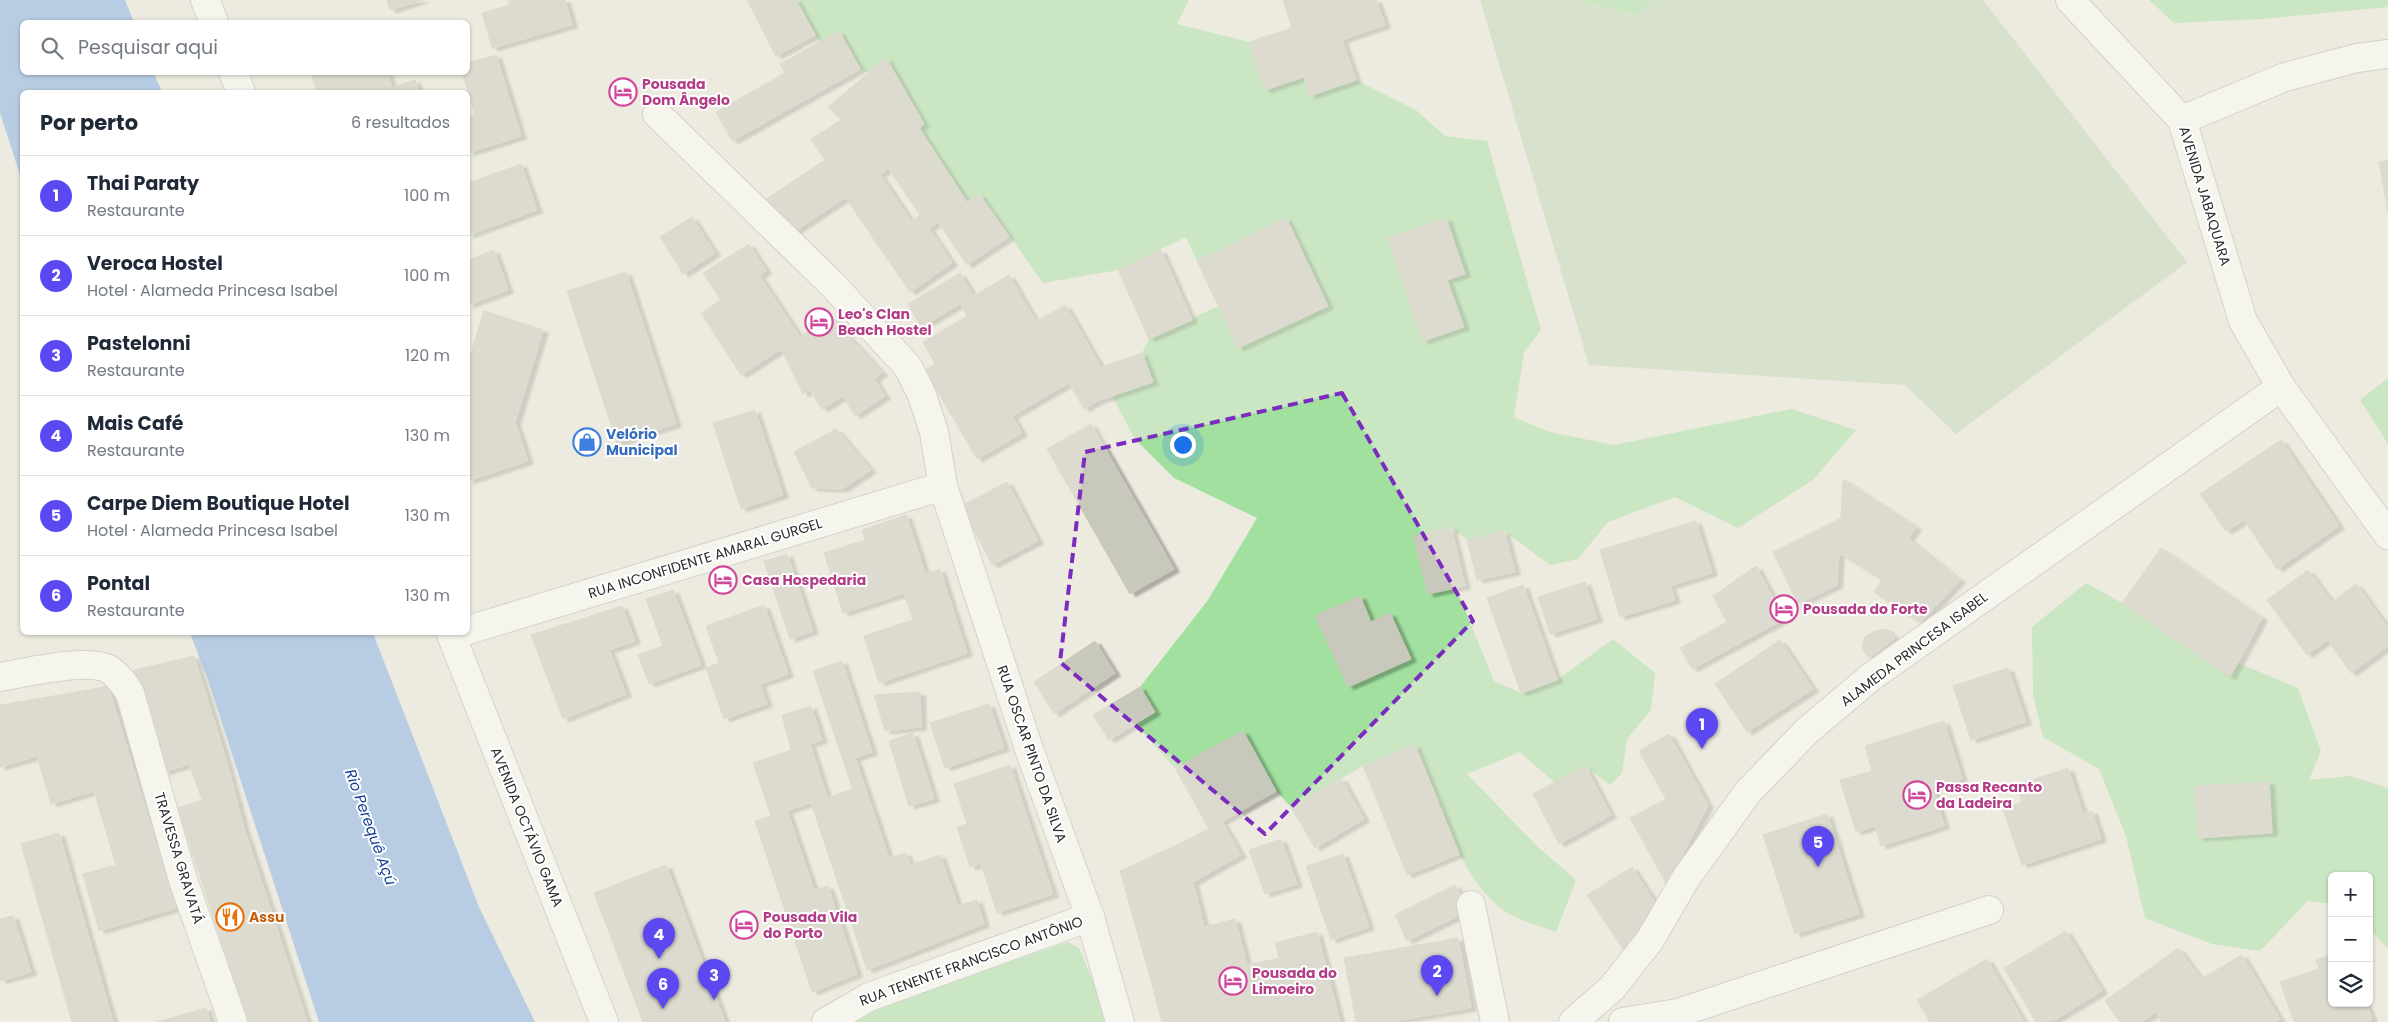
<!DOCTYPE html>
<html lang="pt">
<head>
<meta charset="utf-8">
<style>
	body { margin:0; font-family:Poppins,sans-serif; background:#f2f2f3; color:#1f2937 }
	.controls { position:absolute; right:15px; bottom:15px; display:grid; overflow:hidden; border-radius:8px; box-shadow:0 1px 4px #0004 }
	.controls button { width:45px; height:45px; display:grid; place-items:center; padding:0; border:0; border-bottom:1px solid #e0e1e3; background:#fff; color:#1f2937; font:25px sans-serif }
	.you { position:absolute; left:1182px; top:444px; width:18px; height:18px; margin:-12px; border:4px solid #fff; border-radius:50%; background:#1a73e8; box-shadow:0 0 0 8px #1a73e833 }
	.badge { display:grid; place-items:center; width:32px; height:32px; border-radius:50%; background:#5c48f1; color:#fff; font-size:16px; font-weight:700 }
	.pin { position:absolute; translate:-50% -41px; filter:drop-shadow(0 1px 2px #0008) }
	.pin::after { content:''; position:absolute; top:26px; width:18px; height:15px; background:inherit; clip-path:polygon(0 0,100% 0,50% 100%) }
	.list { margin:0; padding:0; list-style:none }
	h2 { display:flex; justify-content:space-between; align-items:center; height:65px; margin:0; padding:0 20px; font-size:21px }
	h2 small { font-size:16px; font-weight:400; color:#747a83 }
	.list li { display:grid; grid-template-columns:32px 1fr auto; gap:15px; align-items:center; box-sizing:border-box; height:80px; padding:0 20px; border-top:1px solid #e0e1e3 }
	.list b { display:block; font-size:19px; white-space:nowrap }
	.list p { margin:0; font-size:16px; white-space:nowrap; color:#747a83 }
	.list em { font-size:16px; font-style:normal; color:#747a83 }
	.icon { flex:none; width:28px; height:28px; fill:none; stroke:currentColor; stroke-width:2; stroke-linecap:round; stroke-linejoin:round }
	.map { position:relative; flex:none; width:2388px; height:1022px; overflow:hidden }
	.search { position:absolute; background:#fff; box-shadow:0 1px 4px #0004; left:20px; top:20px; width:450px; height:55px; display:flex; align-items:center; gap:12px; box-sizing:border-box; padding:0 18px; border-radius:8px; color:#747a83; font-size:19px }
	.panel { position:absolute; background:#fff; box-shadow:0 1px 4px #0004; left:20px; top:90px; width:450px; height:545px; border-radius:8px }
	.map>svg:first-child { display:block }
</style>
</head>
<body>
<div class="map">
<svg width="2388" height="1022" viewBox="0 0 2388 1022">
	<defs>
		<filter id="shadow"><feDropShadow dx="5.5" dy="3" stdDeviation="1" flood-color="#0004"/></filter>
	</defs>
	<rect width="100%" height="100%" fill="#edebdf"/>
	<path fill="#a1e09f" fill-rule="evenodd" d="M 796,0 L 1189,0 L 1177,24 L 1249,42 L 1265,90 L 1304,77 L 1310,96 L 1356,80 L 1416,110 L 1445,136 L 1487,141 L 1541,330 L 1524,352 L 1514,417 L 1550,432 L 1614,445 L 1791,409 L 1856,430 L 1813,480 L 1738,528 L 1675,497 L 1608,522 L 1578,559 L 1550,565 L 1504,531 L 1467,540 L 1450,527 L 1413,536 L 1428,594 L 1456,588 L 1494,681 L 1521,693 L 1557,680 L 1613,639 L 1655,673 L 1651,710 L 1627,739 L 1622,773 L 1610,785 L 1585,766 L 1555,783 L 1520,752 L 1467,774 L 1538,847 L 1576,880 L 1556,932 C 1541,926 1520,921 1506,912 C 1459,880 1436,797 1415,745 L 1363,766 L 1291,807 L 1276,791 L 1243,731 L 1175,768 L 1135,724 L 1155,712 L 1140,687 L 1208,600 L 1257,518 L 1174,478 L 1135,439 L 1112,396 L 1152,382 L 1142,353 L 1149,339 L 1218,306 L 1238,348 L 1328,306 L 1287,218 L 1197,261 L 1186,237 L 1118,270 L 1043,283 L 980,194 L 967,202 L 919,128 L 923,124 L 886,58 L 867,73 L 860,69 L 839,31 L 819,42 Z
		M 1576,0 L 1653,0 L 1636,15 Z
		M 2149,0 L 2388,0 L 2388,7 L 2262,19 L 2174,23 Z
		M 2388,378 L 2388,444 L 2360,400 Z
		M 2086,583 L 2122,603 L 2230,676 L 2238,663 L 2298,688 L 2321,751 L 2309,780 L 2350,776 L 2388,788 L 2388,949 L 2369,928 L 2369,876 L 2332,876 L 2332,904 L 2308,901 L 2260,951 L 2212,944 L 2145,918 L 2126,836 L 2099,769 L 2043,737 L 2033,695 L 2032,627 ZM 2268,782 L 2272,833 L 2198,837 L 2195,786 Z
		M 1068,942 L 1079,948 L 1110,1022 L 849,1022 L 845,1017 Z"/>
	<path fill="#bdd6b7" d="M 1480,0 L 1576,0 L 1636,15 L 1653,0 L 1983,0 L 2187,262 L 1956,434 L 1905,385 L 1589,365 Z"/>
	<path fill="#78a8e9" d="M 0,0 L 125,0 L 134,22 L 22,22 L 22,72 L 154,73 L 162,92 L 22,92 L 22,181 L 0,113 Z
		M 190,633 L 373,633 L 479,907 L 535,1022 L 319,1022 L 208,680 Z"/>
	<path fill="#c9c8bd" stroke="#c8c8b9" filter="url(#shadow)" d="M 387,0 L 423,0 L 390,10 Z
		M 508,0 L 565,0 L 572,25 L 492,48 L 482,13 L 510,5 Z
		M 747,0 L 796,0 L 815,35 L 776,56 Z
		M 1283,0 L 1376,0 L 1385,25 L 1342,40 L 1356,80 L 1310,96 L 1304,77 L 1265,90 L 1249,42 L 1292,28 Z
		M 839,31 L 860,69 L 732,141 L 716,112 L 785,73 L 780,64 Z
		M 496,55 L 521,136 L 468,153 L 468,117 L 475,115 L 462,72 L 468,72 L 468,63 Z
		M 886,58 L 924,124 L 881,158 L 828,107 Z
		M 311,72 L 387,72 L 392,87 L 415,80 L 419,92 L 317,92 Z
		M 841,120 L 881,158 L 888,169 L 792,233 L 765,200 L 825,160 L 811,139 Z
		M 919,128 L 967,202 L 929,228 L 881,158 Z
		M 2388,160 L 2388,212 L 2379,162 Z
		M 521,164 L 537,210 L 468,235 L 468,183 Z
		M 880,175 L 911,221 L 877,244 L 846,198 Z
		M 979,194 L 1009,237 L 967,265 L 938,222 Z
		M 920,215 L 952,263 L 910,292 L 877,244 Z
		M 692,217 L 715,253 L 683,274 L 660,237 Z
		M 1286,218 L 1328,306 L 1238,348 L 1197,261 Z
		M 1446,218 L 1465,274 L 1447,280 L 1464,327 L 1423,341 L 1388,238 Z
		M 749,244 L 766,271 L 721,300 L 703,273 Z
		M 494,250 L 508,290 L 468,305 L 468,260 Z
		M 1161,250 L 1192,320 L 1149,339 L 1118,270 Z
		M 626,272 L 676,424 L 617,443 L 567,291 Z
		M 960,273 L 973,296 L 921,327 L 908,304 Z
		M 759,275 L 800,337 L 741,375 L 701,313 Z
		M 1009,275 L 1036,322 L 1013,335 L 1028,360 L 1002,375 L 960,304 Z
		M 1065,305 L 1101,367 L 1087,372 L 1097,401 L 1084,409 L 1069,383 L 986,431 L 966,397 L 1028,360 L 1013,335 Z
		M 484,311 L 543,330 L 515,422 L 528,461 L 468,481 L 468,363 Z
		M 967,316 L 1002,375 L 966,397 L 986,431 L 1012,416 L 1022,433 L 977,459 L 925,370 L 935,364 L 923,342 Z
		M 831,317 L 863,352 L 803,394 L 781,349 Z
		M 863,352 L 882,373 L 874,379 L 885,396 L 855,416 L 843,396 L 822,409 L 810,390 Z
		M 1142,353 L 1153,382 L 1097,401 L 1087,372 Z
		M 755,410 L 783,495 L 741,509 L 713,423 Z
		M 1091,424 L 1174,569 L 1130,594 L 1047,449 Z
		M 836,429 L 871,470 L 842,489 L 812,488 L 794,452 Z
		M 2281,440 L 2339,526 L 2277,569 L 2244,520 L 2226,531 L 2200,494 Z
		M 1843,479 L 1916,527 L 1882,580 L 1839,553 Z
		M 1007,482 L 1038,541 L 992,565 L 961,506 Z
		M 906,515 L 916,545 L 891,554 L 904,593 L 843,613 L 824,553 L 865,540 L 862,530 Z
		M 1841,518 L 1837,585 L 1798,604 L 1773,552 Z
		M 1696,521 L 1712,573 L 1670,586 L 1675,600 L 1620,617 L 1600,550 Z
		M 1451,527 L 1465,586 L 1428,594 L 1413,536 Z
		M 1504,531 L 1515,572 L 1477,580 L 1467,540 Z
		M 1909,539 L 1960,580 L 1920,623 L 1874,592 Z
		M 916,545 L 925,574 L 940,569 L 952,607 L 913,620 L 891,554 Z
		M 2161,548 L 2262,618 L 2230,677 L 2122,603 Z
		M 787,554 L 813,631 L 790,639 L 764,561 Z
		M 1756,566 L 1784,619 L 1738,644 L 1713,596 Z
		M 2308,570 L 2332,602 L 2356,584 L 2388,628 L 2388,646 L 2351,673 L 2327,640 L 2307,655 L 2267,600 Z
		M 1585,582 L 1597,619 L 1550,634 L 1538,597 Z
		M 1523,585 L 1557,680 L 1521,693 L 1487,598 Z
		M 673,590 L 701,665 L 649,684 L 638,655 L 663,646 L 646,599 Z
		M 1360,596 L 1371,622 L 1390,613 L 1411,659 L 1348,687 L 1315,616 Z
		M 764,605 L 788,674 L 760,684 L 767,704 L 724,719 L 706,668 L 719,663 L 706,626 Z
		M 622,606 L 635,641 L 609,650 L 626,694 L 563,719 L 531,635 Z
		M 952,607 L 967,653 L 879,683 L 864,636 Z
		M 1727,622 L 1738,644 L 1692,669 L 1680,648 Z
		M 1887,629 L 1895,638 L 1869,658 L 1862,649 L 1864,638 L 1874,631 Z
		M 1780,640 L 1813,689 L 1747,732 L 1715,684 Z
		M 1095,641 L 1115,673 L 1054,714 L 1034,682 Z
		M 194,656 L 224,753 L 164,772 L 134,670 Z
		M 842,661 L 872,752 L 855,758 L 889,858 L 906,853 L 936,943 L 908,954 L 813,671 Z
		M 2008,668 L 2026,722 L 1971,740 L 1953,686 Z
		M 108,686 L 176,908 L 99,931 L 83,874 L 116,865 L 65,694 Z
		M 1140,687 L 1155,712 L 1109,740 L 1093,715 Z
		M 920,692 L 921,727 L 885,731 L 874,695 Z
		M 65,694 L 94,791 L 51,804 L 37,756 L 0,767 L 0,705 Z
		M 989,704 L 1004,748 L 945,768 L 930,723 Z
		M 811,706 L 822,740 L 791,750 L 782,715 Z
		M 1944,721 L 1962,779 L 1933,788 L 1944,826 L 1881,846 L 1875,826 L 1856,832 L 1840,780 L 1872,771 L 1865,746 Z
		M 1243,731 L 1276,791 L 1209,829 L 1175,768 Z
		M 913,733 L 934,799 L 909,806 L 889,741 Z
		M 1669,734 L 1708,805 L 1667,885 L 1630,818 L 1666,799 L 1639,751 Z
		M 810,744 L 827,797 L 771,816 L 753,763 Z
		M 1415,745 L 1459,854 L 1407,875 L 1363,766 Z
		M 224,753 L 234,790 L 202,800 L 189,764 Z
		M 1010,765 L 1023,805 L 967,824 L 954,784 Z
		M 1585,766 L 1611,815 L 1559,844 L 1533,794 Z
		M 2068,768 L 2083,814 L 2092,811 L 2101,839 L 2022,865 L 2003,809 L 2022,802 L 2016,785 Z
		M 1341,778 L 1364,819 L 1315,848 L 1291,807 Z
		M 2269,782 L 2272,833 L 2198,838 L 2195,786 Z
		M 853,789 L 908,954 L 867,970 L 811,803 Z
		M 234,790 L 243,825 L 189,843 L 178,808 Z
		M 1023,805 L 1037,846 L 970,867 L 957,827 Z
		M 787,811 L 814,890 L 828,886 L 857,974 L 812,992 L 755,821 Z
		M 1827,814 L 1859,914 L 1795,934 L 1763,835 Z
		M 1222,822 L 1241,855 L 1193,882 L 1183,842 Z
		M 243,825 L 255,862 L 201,880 L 189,843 Z
		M 59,833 L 113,1022 L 72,1022 L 21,844 Z
		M 1281,839 L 1297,884 L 1265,894 L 1249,850 Z
		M 1183,842 L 1216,974 L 1154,992 L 1120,871 Z
		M 1037,846 L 1053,894 L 997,913 L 981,864 Z
		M 1343,854 L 1369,927 L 1331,940 L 1306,866 Z
		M 940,855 L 958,906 L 977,900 L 984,924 L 936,943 L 910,865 Z
		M 255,862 L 282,944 L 228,962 L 201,880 Z
		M 666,865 L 725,1022 L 643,1022 L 594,893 Z
		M 1632,867 L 1656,904 L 1625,952 L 1587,895 Z
		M 1455,885 L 1468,911 L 1407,941 L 1395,915 Z
		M 13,916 L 31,972 L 0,981 L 0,919 Z
		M 1235,919 L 1247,965 L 1262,1022 L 1228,1022 L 1204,927 Z
		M 2066,931 L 2102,991 L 2051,1022 L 2036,1022 L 2004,968 Z
		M 1317,932 L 1340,1022 L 1296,1022 L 1275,943 Z
		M 1458,938 L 1471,1008 L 1389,1022 L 1356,1022 L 1344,958 Z
		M 282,944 L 307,1022 L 247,1022 L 228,962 Z
		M 2178,948 L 2201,979 L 2142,1022 L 2120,1022 L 2105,1001 Z
		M 2332,954 L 2332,1003 L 2366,1003 L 2372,1019 L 2364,1022 L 2294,1022 L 2280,982 L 2319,969 L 2316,960 Z
		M 2242,955 L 2280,1019 L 2275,1022 L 2162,1022 L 2156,1012 L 2201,979 Z
		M 1279,958 L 1296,1022 L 1262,1022 L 1247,965 Z
		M 1987,959 L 2024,1022 L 1930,1022 L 1917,1000 Z
		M 1216,974 L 1228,1022 L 1162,1022 L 1154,992 Z
		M 206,1008 L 210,1022 L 157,1022 Z"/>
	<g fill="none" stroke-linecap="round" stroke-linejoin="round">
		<g stroke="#b4b2bf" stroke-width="30">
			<path id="street" d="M 657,114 L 833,285 L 908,367 L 922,395 L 934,432 L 943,486 L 1029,749 L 1090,917
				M 468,630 L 943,486
				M 0,677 C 23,673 91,657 110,670 C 119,676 124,684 130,693 L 183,880 L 233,1022
				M 1471,905 L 1495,1022
				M 1623,1022 L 1678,1013 L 1989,910"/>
		</g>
		<g stroke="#b4b2bf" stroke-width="30">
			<path id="secondary" d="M 205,0 L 214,22
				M 2070,0 L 2182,120
				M 2388,54 L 2357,58 L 2285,77 L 2182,120 L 2243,321 L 2281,387 L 2388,535
				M 233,72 L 241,92
				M 450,632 L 604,1022
				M 826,1022 L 869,997 L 1090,917 L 1120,1022
				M 1573,1022 L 1612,988 L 1650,940 L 1686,878 L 1748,792 L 1808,730 L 1871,677 L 2281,387"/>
		</g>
		<use href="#street" stroke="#fff" stroke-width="28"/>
		<use href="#secondary" stroke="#fff" stroke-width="28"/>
	</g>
	<path d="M0 0H2388V1022H0ZM 1342,393 L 1473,621 L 1265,834 L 1060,662 L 1085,452 Z" fill="#edebdf" fill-opacity=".55" fill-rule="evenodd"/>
	<path fill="none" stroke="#7b2cbf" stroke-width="4" stroke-dasharray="10 6" stroke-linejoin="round" d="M 1342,393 L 1473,621 L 1265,834 L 1060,662 L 1085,452 Z"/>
	<defs>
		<g id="hotel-ring" transform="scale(1.4375)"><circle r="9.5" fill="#fff" stroke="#d1479c" stroke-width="1.5"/><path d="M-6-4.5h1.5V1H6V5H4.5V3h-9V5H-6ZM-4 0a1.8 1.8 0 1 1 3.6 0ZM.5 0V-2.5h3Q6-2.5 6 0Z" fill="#d1479c"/></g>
		<g id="shop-ring" transform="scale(1.4375)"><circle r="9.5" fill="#fff" stroke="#3f7fe0" stroke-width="1.5"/><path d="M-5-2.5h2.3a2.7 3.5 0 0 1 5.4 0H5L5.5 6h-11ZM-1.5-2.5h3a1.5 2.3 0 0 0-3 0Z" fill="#3f7fe0"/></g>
		<g id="restaurant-ring" transform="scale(1.4375)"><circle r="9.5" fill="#fff" stroke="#e8710a" stroke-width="1.5"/><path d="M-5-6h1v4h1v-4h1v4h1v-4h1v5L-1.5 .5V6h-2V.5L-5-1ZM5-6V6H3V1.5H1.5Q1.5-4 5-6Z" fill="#e8710a"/></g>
	</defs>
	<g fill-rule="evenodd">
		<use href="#hotel-ring" x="623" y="92"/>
		<use href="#hotel-ring" x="819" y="322"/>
		<use href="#shop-ring" x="587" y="442"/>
		<use href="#hotel-ring" x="723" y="580"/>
		<use href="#hotel-ring" x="1784" y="609"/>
		<use href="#hotel-ring" x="1917" y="795"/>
		<use href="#restaurant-ring" x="230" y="917"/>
		<use href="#hotel-ring" x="744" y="925"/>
		<use href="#hotel-ring" x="1233" y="981"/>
	</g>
	<g text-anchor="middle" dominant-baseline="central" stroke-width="4" stroke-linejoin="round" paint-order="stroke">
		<g font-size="14" font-weight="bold" fill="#b23c85" stroke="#fff" text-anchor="start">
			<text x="642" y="84">Pousada<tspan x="642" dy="16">Dom Ângelo</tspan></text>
			<text x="838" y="314">Leo's Clan<tspan x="838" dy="16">Beach Hostel</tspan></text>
			<text x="742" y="580">Casa Hospedaria</text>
			<text x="1803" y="609">Pousada do Forte</text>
			<text x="1936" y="787">Passa Recanto<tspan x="1936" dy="16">da Ladeira</tspan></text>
			<text x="763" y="917">Pousada Vila<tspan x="763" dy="16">do Porto</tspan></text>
			<text x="1252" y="973">Pousada do<tspan x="1252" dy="16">Limoeiro</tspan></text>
		</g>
		<g font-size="14" fill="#2c2c2c" stroke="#fff">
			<text transform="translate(2205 196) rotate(73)">AVENIDA JABAQUARA</text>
			<text transform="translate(705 558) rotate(-17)">RUA INCONFIDENTE AMARAL GURGEL</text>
			<text transform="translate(1914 649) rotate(-37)">ALAMEDA PRINCESA ISABEL</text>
			<text transform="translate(1032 754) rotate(71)">RUA OSCAR PINTO DA SILVA</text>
			<text transform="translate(527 827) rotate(68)">AVENIDA OCTÁVIO GAMA</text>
			<text transform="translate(179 858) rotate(73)">TRAVESSA GRAVATÁ</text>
			<text transform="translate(971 961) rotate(-20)">RUA TENENTE FRANCISCO ANTÔNIO</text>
		</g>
		<g font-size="14" font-weight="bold" fill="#366cbe" stroke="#fff" text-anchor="start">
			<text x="606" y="434">Velório<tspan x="606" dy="16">Municipal</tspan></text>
		</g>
		<g font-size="14" font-weight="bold" fill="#c56008" stroke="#fff" text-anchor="start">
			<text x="249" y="917">Assu</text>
		</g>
		<g font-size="15" font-style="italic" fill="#144298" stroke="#fff">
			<text transform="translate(371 827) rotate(70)">Rio Perequê Açú</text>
		</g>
	</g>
</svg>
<div class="controls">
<button>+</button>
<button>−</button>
<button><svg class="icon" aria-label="layers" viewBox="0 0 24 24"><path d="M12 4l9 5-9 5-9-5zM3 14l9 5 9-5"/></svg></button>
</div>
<div class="you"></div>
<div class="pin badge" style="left:1702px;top:749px">1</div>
<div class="pin badge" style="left:1437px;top:996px">2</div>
<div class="pin badge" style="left:714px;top:1000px">3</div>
<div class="pin badge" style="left:659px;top:959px">4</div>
<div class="pin badge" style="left:1818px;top:867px">5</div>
<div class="pin badge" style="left:663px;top:1009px">6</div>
<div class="search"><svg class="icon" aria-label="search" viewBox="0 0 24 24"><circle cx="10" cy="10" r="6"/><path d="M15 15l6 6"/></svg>Pesquisar aqui</div>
<section class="panel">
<h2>Por perto<small>6 resultados</small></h2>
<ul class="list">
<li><span class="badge">1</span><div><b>Thai Paraty</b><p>Restaurante</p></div><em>100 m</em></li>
<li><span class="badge">2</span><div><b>Veroca Hostel</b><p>Hotel · Alameda Princesa Isabel</p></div><em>100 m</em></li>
<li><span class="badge">3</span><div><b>Pastelonni</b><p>Restaurante</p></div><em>120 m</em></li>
<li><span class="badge">4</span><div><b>Mais Café</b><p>Restaurante</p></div><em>130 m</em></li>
<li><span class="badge">5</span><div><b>Carpe Diem Boutique Hotel</b><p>Hotel · Alameda Princesa Isabel</p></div><em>130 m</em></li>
<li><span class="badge">6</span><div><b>Pontal</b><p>Restaurante</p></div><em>130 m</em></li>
</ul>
</section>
</div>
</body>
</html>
